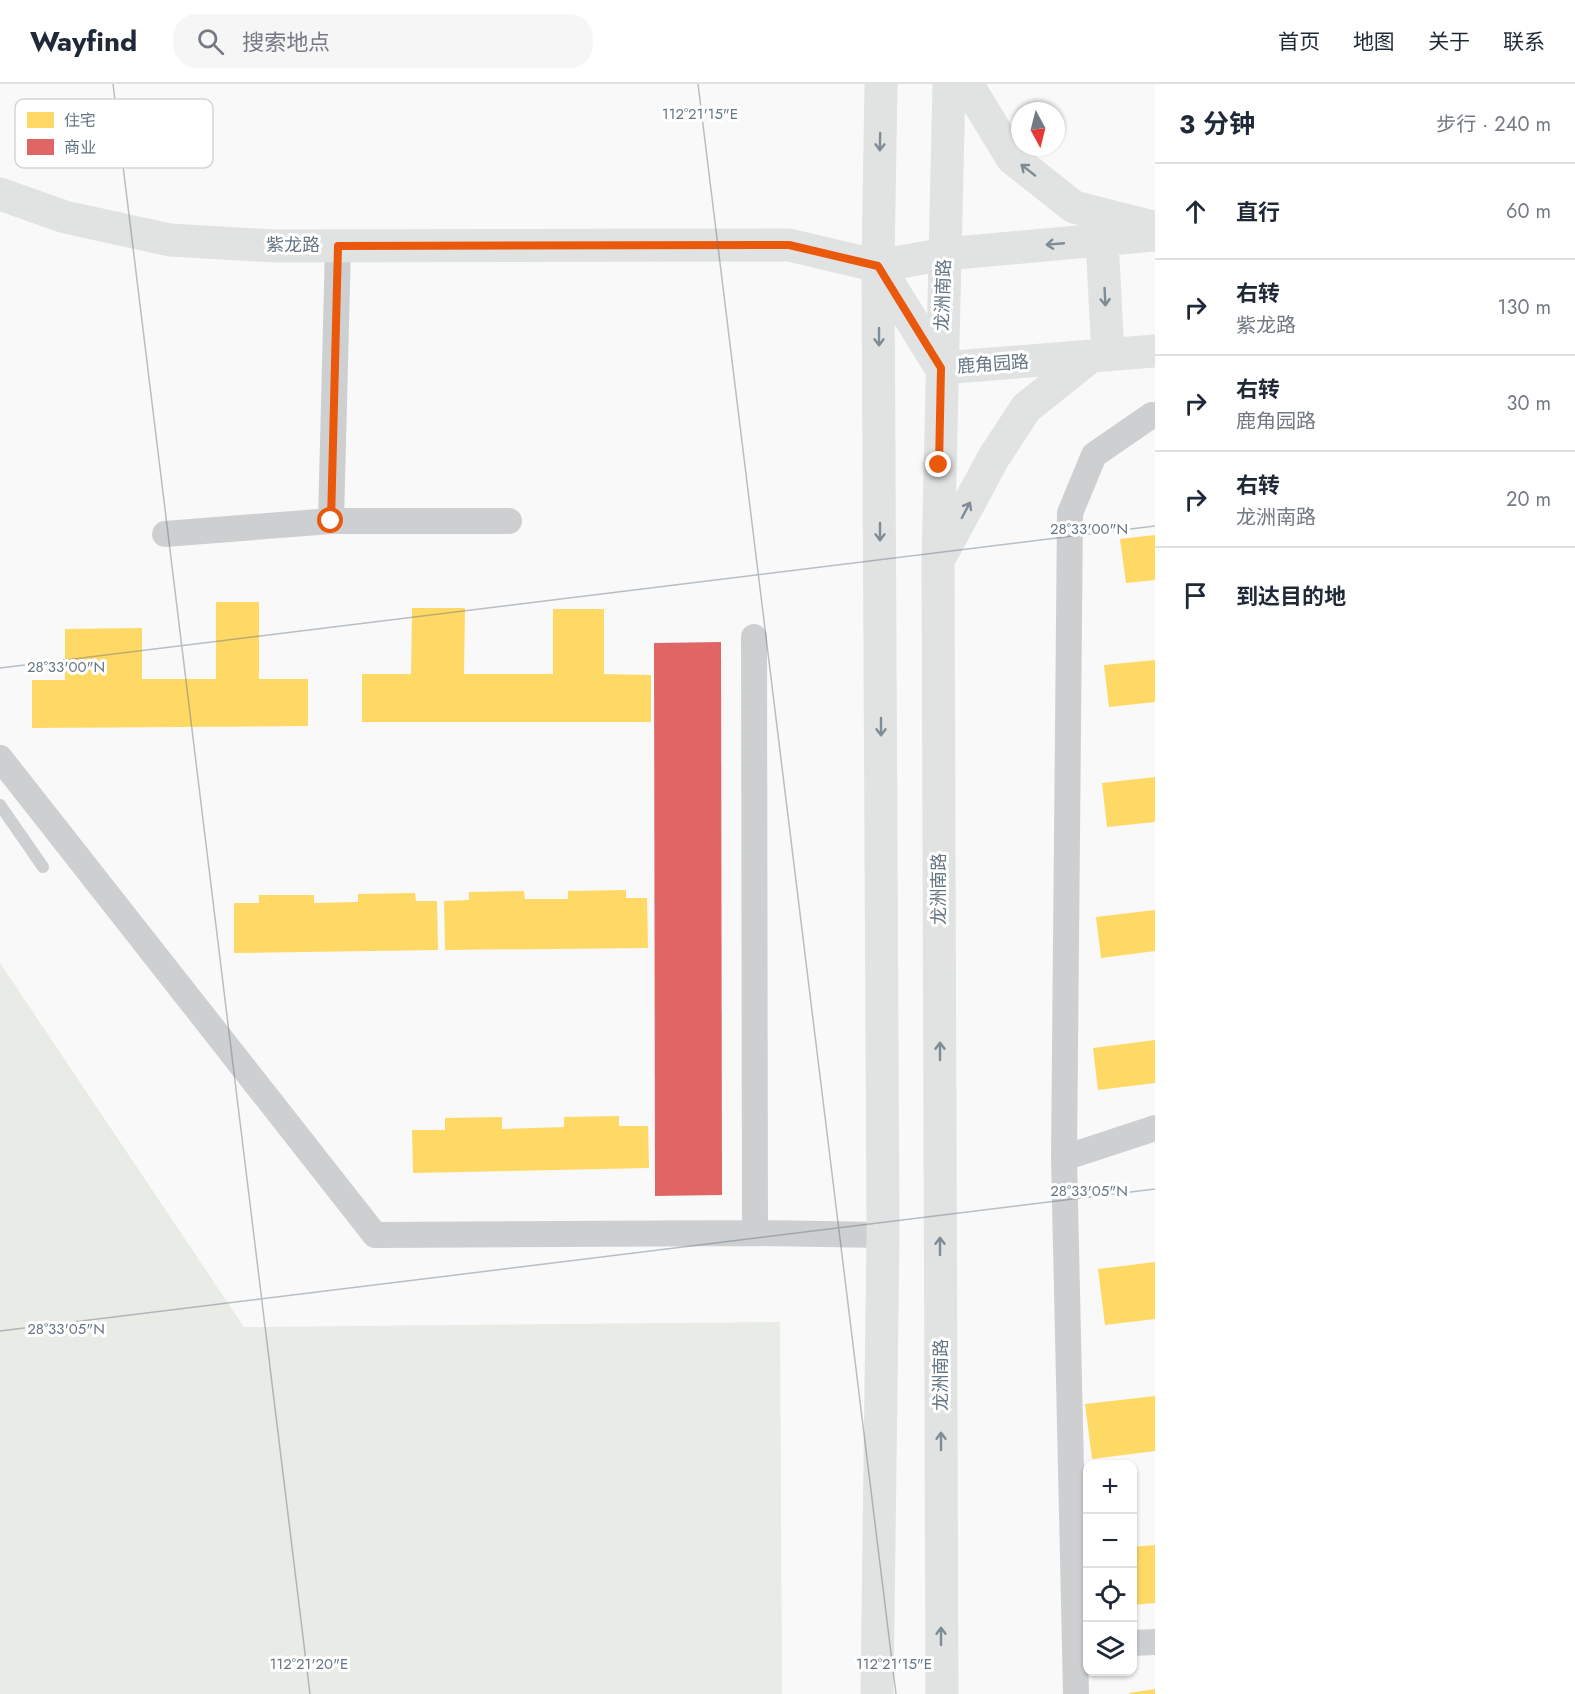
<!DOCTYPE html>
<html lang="zh">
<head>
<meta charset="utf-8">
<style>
	body { margin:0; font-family:Jost,"Noto Sans SC",sans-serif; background:#f6f6f7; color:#1f2937 }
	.controls { position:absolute; right:18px; bottom:18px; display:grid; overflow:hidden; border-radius:12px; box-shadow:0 2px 4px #0004 }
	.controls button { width:54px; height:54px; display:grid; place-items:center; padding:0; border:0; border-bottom:2px solid #e0e1e3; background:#fff; color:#1f2937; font:30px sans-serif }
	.compass { position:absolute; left:1011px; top:18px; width:54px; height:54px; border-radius:50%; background:#fff; box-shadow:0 2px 4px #0004; rotate:173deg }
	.stop { position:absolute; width:18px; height:18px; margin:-14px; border:4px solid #ea580c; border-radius:50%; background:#fff }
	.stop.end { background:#ea580c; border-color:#fff; box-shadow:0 2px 6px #0008 }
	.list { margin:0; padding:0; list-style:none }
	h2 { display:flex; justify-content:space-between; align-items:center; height:78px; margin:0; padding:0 24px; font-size:26px }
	h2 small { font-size:20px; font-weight:400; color:#747a83 }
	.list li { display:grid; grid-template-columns:39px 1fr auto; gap:18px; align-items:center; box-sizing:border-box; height:96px; padding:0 24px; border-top:2px solid #e0e1e3 }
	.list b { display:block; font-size:22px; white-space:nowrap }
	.list p { margin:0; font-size:20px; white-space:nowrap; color:#747a83 }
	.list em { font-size:20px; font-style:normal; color:#747a83 }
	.icon { flex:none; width:33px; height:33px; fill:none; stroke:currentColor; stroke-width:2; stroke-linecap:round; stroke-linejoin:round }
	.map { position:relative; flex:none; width:1155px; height:1610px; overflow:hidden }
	header { display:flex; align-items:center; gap:36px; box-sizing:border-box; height:84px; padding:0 30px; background:#fff; border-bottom:2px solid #e0e1e3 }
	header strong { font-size:28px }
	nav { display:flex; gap:33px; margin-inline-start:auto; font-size:21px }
	.search { width:420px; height:54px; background:#f6f6f7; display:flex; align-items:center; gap:15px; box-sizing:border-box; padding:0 21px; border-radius:24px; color:#747a83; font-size:22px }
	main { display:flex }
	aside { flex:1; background:#fff }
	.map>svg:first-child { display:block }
</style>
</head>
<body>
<header>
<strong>Wayfind</strong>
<div class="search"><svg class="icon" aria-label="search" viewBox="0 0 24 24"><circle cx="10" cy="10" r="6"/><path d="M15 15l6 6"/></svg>搜索地点</div>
<nav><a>首页</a><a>地图</a><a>关于</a><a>联系</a></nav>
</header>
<main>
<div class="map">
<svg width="1155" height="1610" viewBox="0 0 1155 1610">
	<rect width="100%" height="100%" fill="#f9f9f9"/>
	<path fill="#e8ebe6" d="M 0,879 L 244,1243 L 780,1238 L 782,1610 L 0,1610 Z"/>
	<path fill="#ffd966" d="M 1155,451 L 1155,496 L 1126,499 L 1120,455 Z
		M 216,518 L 259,518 L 259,595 L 308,595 L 308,642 L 32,644 L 32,596 L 65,596 L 65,545 L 142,544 L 142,595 L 216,595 Z
		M 412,524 L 465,524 L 464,590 L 553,590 L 553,525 L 604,525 L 604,590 L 651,591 L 651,638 L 362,638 L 362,590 L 411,590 Z
		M 1155,576 L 1155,618 L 1109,623 L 1104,581 Z
		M 1155,693 L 1155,738 L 1107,743 L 1102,699 Z
		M 626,806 L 626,814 L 647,814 L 648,864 L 445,866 L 444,817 L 469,816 L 469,808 L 524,807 L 525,815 L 568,815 L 568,807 Z
		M 415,809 L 416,817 L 437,817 L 438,866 L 234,869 L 234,819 L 259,819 L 259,811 L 314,811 L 314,819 L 358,818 L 358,810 Z
		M 1155,826 L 1155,867 L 1101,874 L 1096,833 Z
		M 1155,956 L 1155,999 L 1098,1006 L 1093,964 Z
		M 619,1032 L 619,1042 L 648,1042 L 649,1084 L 413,1089 L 412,1046 L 445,1046 L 445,1034 L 502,1033 L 502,1045 L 564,1043 L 564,1033 Z
		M 1155,1178 L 1155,1235 L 1105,1241 L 1098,1185 Z
		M 1155,1312 L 1155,1367 L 1092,1375 L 1085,1320 Z
		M 1155,1461 L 1155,1519 L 1132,1521 L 1132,1463 Z
		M 1155,1605 L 1155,1610 L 1130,1610 L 1129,1609 Z"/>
	<path fill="#e06666" d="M 721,558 L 722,1111 L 655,1112 L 654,559 Z"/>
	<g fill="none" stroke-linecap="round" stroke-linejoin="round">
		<path stroke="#cecfd0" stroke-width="12" d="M 0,721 L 43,783"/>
		<path stroke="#cecfd0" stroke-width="26" d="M 338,162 L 331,437 L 509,437
			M 165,450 L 331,437
			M 0,674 L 375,1151 L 755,1149 L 754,553
			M 1064,1074 L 1070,429 L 1094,371 L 1152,331
			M 755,1149 L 883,1151
			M 1132,1559 L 1155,1558
			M 1075,1563 L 1064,1074 L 1155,1044
			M 1076,1610 L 1075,1563 L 1088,1562"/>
		<path stroke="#e1e2e2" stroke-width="33" d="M 967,0 L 1012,74 L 1074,123 L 1153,143
			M 0,110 L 65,133 L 170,156 L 275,162 L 789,161 L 878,182 L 945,170 L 1155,151
			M 1102,156 L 1108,271
			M 878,182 L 941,284 L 1155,267
			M 940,473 L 994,373 L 1026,324 L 1091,272
			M 877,1610 L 883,1151 L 878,182 L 881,0
			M 942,1610 L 938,477 L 949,0"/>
	</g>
	<defs><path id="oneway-shaft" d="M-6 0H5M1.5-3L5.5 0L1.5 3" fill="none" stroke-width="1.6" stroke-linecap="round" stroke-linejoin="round" transform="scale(1.5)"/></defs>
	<g stroke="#7e8c96">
		<use href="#oneway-shaft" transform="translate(880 58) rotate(91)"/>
		<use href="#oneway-shaft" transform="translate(1028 86) rotate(-142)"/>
		<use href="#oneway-shaft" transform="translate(1055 160) rotate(175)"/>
		<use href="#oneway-shaft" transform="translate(1105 213) rotate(87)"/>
		<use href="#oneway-shaft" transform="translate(879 253) rotate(90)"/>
		<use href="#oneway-shaft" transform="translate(966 426) rotate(-62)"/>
		<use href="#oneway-shaft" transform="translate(880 448) rotate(90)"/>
		<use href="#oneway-shaft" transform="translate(881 643) rotate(90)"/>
		<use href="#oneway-shaft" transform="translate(940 967) rotate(-90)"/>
		<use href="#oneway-shaft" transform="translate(940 1162) rotate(-90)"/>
		<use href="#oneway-shaft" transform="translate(941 1357) rotate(-90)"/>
		<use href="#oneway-shaft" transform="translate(941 1552) rotate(-90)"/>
	</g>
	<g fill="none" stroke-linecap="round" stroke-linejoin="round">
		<path stroke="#ea580c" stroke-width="8" d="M 331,437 L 338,162 L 789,161 L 878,182 L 941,284 L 939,381"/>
	</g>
	<path fill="none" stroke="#657683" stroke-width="1.5" stroke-opacity="0.45" d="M 113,0 L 310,1610M 698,0 L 896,1610M 0,584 L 1155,442M 0,1247 L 1155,1105"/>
	<g text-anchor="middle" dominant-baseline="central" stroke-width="6" stroke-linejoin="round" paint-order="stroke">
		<g font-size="18" fill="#657683" stroke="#fff">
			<text x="293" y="161">紫龙路</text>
			<text transform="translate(943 211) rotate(-88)">龙洲南路</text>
			<text transform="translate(993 280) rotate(-4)">鹿角园路</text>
			<text transform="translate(939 805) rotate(-90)">龙洲南路</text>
			<text transform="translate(941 1291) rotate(-90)">龙洲南路</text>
		</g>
	</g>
	<rect x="15" y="15" width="198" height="69" rx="9" fill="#fff" stroke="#d1d6da" stroke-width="1.5"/>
	<rect x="27" y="28" width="27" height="16" fill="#ffd966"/>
	<rect x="27" y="55" width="27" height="16" fill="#e06666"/>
	<g font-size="16" fill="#657683">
		<text x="64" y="42">住宅</text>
		<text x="64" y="69">商业</text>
	</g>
	<g font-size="15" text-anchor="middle" fill="#657683" stroke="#fff" stroke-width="6" stroke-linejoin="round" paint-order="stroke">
		<text x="700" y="35">112°21'15"E</text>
		<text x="1089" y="450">28°33'00"N</text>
		<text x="66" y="588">28°33'00"N</text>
		<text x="1089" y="1112">28°33'05"N</text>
		<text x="66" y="1250">28°33'05"N</text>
		<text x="309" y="1585">112°21'20"E</text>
		<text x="894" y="1585">112°21'15"E</text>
	</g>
</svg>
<div class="controls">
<button>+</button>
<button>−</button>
<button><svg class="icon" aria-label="locate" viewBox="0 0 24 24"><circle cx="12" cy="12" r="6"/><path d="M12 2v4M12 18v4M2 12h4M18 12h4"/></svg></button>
<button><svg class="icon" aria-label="layers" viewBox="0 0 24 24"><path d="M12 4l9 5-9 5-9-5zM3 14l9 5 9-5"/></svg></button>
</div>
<svg class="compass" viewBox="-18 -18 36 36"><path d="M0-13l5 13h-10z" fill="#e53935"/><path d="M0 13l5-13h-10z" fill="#747a83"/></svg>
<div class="stop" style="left:331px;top:437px"></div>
<div class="stop end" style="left:939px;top:381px"></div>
</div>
<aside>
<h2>3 分钟<small>步行 · 240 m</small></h2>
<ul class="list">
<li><svg class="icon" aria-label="ahead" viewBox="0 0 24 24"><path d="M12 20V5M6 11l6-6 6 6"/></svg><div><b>直行</b></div><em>60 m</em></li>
<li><svg class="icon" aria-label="right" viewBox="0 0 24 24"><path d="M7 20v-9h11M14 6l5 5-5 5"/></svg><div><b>右转</b><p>紫龙路</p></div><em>130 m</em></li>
<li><svg class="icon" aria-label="right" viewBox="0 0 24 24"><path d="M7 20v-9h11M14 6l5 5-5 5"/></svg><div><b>右转</b><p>鹿角园路</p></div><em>30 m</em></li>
<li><svg class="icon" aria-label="right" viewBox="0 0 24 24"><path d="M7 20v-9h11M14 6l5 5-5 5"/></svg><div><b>右转</b><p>龙洲南路</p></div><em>20 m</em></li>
<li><svg class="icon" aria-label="arrive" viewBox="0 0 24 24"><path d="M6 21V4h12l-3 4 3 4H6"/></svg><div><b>到达目的地</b></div></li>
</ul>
</aside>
</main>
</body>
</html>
